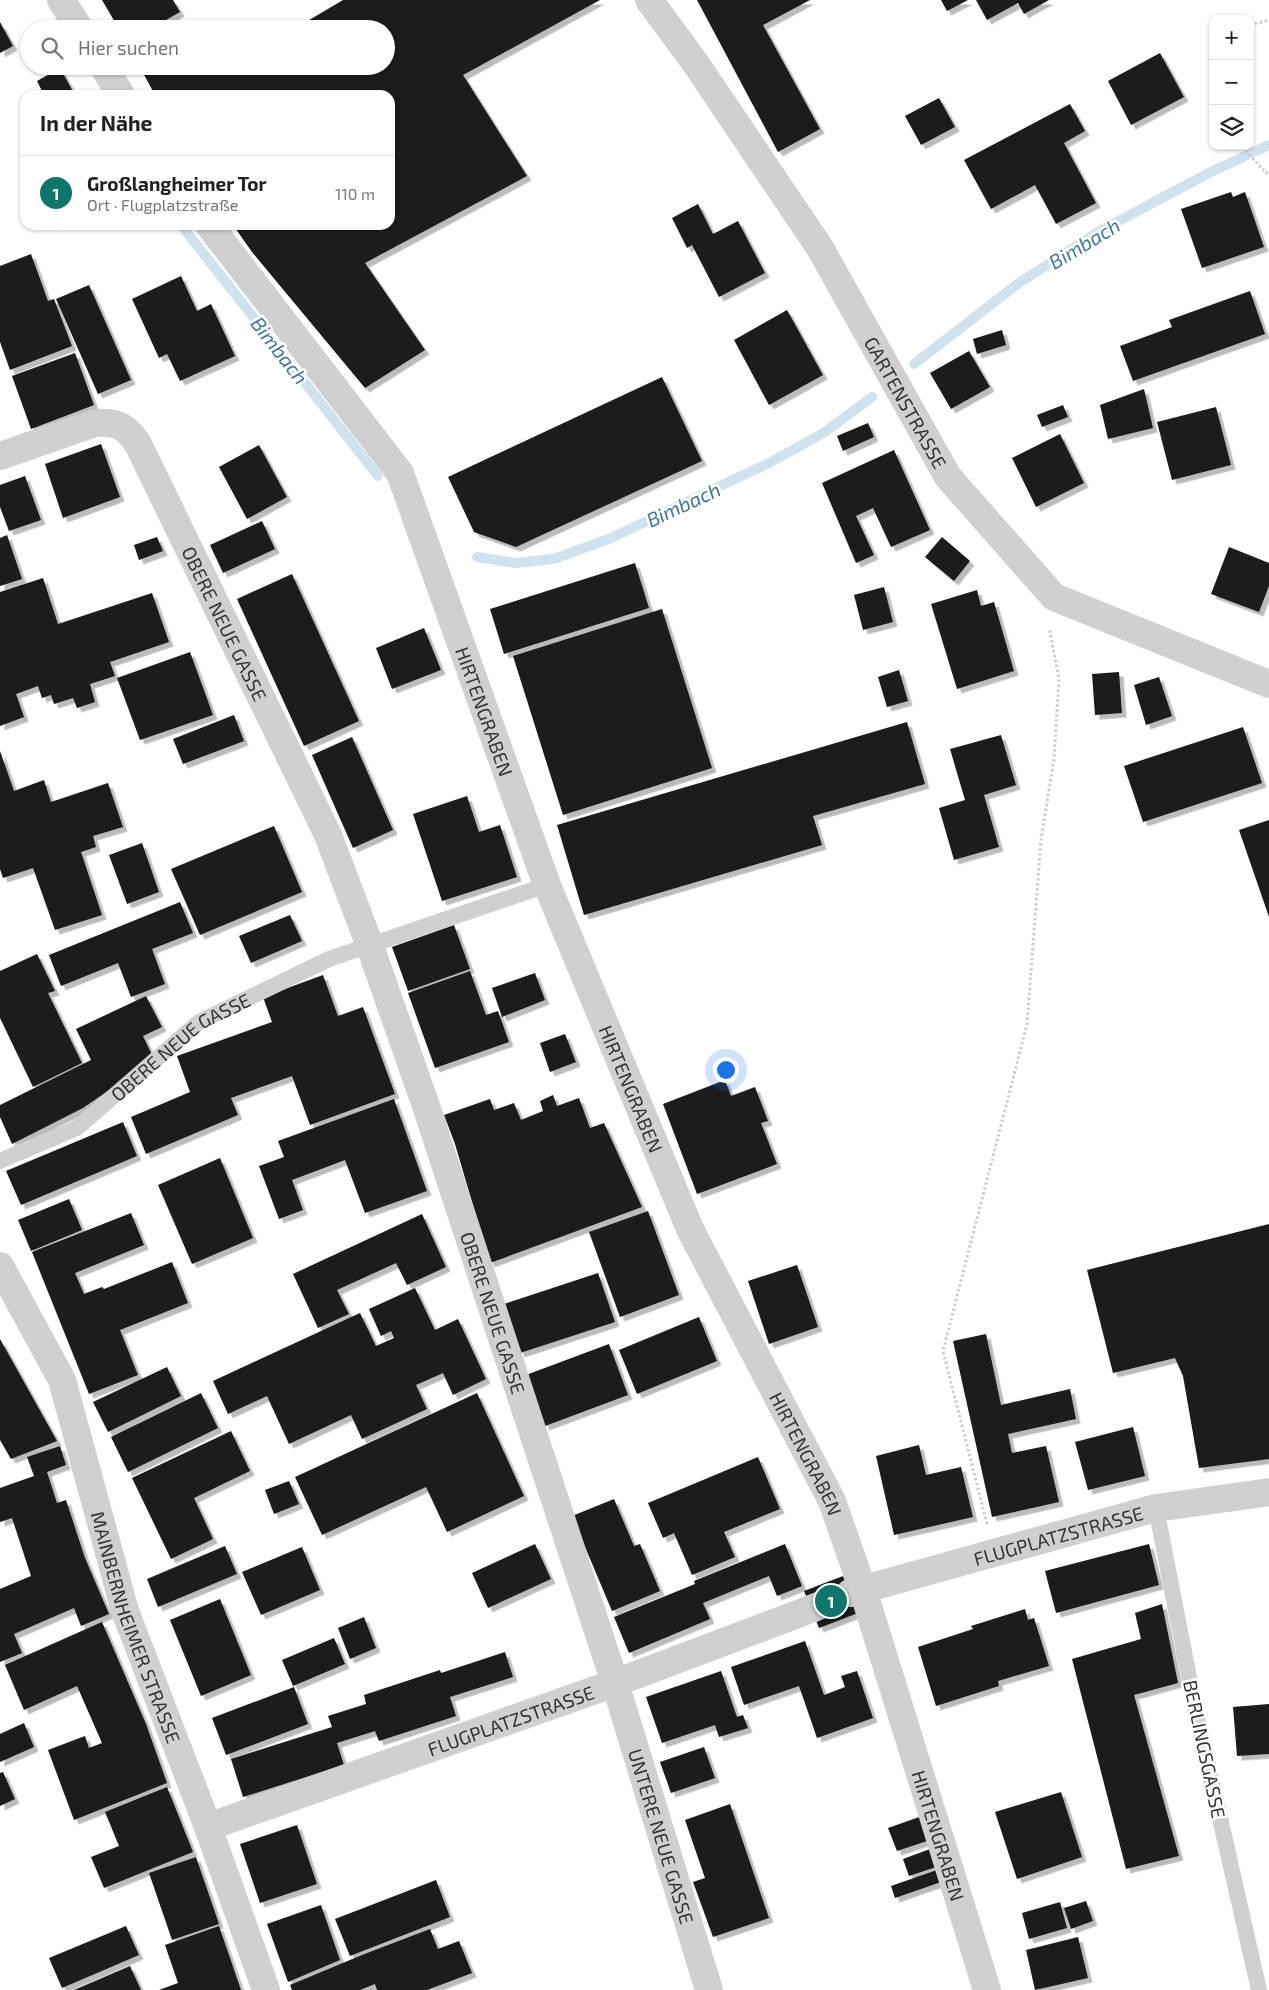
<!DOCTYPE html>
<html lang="de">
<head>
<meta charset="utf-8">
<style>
	body { margin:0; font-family:"Exo 2",sans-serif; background:#f2f2f2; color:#222 }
	.controls { position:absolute; right:15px; top:15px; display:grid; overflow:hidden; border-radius:10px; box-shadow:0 1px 4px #0004 }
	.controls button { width:45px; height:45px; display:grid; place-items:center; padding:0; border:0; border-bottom:1px solid #e0e0e0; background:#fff; color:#222; font:25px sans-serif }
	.you { position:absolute; left:725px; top:1069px; width:18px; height:18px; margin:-12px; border:4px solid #fff; border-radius:50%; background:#1a73e8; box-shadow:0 0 0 8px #1a73e833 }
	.badge { display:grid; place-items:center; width:32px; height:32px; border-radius:50%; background:#0f766e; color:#fff; font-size:16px; font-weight:700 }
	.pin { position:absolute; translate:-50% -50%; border:2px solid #fff; box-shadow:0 1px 5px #0006 }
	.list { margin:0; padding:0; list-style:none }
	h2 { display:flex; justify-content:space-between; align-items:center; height:65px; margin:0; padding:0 20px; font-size:21px }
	h2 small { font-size:16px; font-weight:400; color:#767676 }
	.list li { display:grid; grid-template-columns:32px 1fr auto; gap:15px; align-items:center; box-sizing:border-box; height:75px; padding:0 20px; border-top:1px solid #e0e0e0 }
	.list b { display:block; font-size:19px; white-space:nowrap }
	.list p { margin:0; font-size:16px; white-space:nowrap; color:#767676 }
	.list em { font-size:16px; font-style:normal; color:#767676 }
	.icon { flex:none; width:28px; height:28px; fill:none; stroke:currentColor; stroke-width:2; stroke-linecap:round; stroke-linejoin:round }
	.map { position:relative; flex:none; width:1269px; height:1990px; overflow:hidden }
	.search { position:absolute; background:#fff; box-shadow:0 1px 4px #0004; left:20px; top:20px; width:375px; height:55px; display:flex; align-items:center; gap:12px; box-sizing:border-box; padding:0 18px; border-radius:28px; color:#767676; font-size:19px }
	.panel { position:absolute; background:#fff; box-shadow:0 1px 4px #0004; left:20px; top:90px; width:375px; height:140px; border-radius:15px }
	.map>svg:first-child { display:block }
</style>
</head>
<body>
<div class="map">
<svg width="1269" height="1990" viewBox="0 0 1269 1990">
	<defs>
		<filter id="shadow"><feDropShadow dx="4.5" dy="4.5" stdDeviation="0" flood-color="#0004"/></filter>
	</defs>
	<rect width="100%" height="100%" fill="#fff"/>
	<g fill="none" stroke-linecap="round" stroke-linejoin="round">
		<path stroke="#cfe2ee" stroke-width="10" d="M 181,225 L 378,476
			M 914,364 L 1019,283 L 1098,232 L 1209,173 L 1269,145
			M 477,557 L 516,563 L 553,559 L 609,539 L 771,462 L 825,432 L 872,397"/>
	</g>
	<path fill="#1a1a1a" filter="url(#shadow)" d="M 102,0 L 173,0 L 180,12 L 150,29 L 119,29 Z
		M 343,0 L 600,0 L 463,75 L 527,176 L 365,263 L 425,350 L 365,388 L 252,252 L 233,225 L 390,225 L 390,95 L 155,95 L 142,71 L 152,66 L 386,66 L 386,29 L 294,29 Z
		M 697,0 L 810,0 L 763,25 L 820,129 L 778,152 Z
		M 941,0 L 968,0 L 947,11 Z
		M 976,0 L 1049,0 L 1024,14 L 1018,3 L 987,20 Z
		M 0,22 L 13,46 L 0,53 Z
		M 1160,53 L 1184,97 L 1131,125 L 1108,81 Z
		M 60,68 L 75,95 L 44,95 L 37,81 Z
		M 939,98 L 955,127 L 921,145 L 905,116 Z
		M 1070,104 L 1085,131 L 1064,143 L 1096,203 L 1056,224 L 1035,185 L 991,209 L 964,160 Z
		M 1231,192 L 1233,197 L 1245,192 L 1264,247 L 1202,268 L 1181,209 Z
		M 698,204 L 713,234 L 738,221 L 765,273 L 719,297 L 692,245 L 687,248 L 672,218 Z
		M 31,254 L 48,301 L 54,299 L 72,346 L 10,370 L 0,342 L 0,266 Z
		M 181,276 L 197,311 L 211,304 L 235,356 L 180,381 L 167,354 L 159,358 L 132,299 Z
		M 89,285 L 131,380 L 98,394 L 56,299 Z
		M 1250,291 L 1265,334 L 1133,381 L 1120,346 L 1172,327 L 1169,320 Z
		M 787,310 L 823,375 L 769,405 L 734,340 Z
		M 1002,330 L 1006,345 L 977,354 L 973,339 Z
		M 969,351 L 990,387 L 951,409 L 930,373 Z
		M 75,353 L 94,405 L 31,429 L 12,376 Z
		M 662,377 L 702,461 L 516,547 L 474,532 L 448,477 Z
		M 1144,389 L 1153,428 L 1108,439 L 1100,405 Z
		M 1063,405 L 1068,417 L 1042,427 L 1037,415 Z
		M 1216,407 L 1231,465 L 1172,480 L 1157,422 Z
		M 868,423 L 874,437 L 843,451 L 837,436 Z
		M 1060,434 L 1084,483 L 1036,507 L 1012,458 Z
		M 101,444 L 120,497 L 63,518 L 45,464 Z
		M 259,445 L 287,497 L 247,519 L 219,467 Z
		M 894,450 L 930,530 L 891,547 L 873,508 L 856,516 L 874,555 L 856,563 L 822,483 Z
		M 25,476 L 41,520 L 9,531 L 0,507 L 0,485 Z
		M 262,521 L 275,549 L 223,573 L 210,545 Z
		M 7,535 L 22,579 L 0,586 L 0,538 Z
		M 157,537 L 163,551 L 139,560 L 134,545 Z
		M 942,537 L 970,561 L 954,581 L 925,557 Z
		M 1229,547 L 1269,563 L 1269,586 L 1259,612 L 1211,594 Z
		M 635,563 L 649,608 L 504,654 L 490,609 Z
		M 292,574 L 359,721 L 304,746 L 237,599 Z
		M 43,578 L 58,624 L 152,593 L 169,642 L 110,662 L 115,676 L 90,684 L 95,702 L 77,708 L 73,698 L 54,704 L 51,695 L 42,698 L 38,686 L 16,694 L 24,717 L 0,726 L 0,592 Z
		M 884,587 L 893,622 L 863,630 L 854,595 Z
		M 977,590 L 981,606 L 994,602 L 1014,671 L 957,689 L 931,604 Z
		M 662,609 L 712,768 L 563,815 L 513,656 Z
		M 424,628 L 441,670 L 392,689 L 376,648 Z
		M 190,652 L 213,715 L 140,740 L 117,678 Z
		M 899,670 L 908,701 L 887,707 L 878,677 Z
		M 1119,672 L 1122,713 L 1095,715 L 1092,674 Z
		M 1159,677 L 1172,716 L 1146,725 L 1134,685 Z
		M 234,715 L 244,741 L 183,764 L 173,739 Z
		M 907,722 L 925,784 L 813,816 L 822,845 L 584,915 L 557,825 Z
		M 1243,727 L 1262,783 L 1143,822 L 1124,766 Z
		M 1001,735 L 1016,785 L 984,795 L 999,847 L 954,860 L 939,808 L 965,800 L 950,749 Z
		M 352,737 L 393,830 L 353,848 L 312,755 Z
		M 0,751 L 14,791 L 44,780 L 51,802 L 108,783 L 123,827 L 93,836 L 96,847 L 81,852 L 102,915 L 55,930 L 33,868 L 3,878 L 0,869 Z
		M 467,796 L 479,832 L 500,825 L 517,877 L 442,901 L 413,814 Z
		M 1269,820 L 1269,917 L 1239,830 Z
		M 274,826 L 302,892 L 200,935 L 171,869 Z
		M 142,843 L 159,892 L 127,904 L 109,855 Z
		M 180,902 L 193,933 L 152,949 L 165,984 L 131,997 L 118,963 L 61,986 L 49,955 Z
		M 290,915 L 302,941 L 251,963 L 239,936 Z
		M 454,925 L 470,969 L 408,991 L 392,947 Z
		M 37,954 L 55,991 L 48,993 L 82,1063 L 33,1087 L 0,1018 L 0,971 Z
		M 470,971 L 486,1015 L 498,1011 L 509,1042 L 435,1068 L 408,993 Z
		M 535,973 L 545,1000 L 502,1017 L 492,988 Z
		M 323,975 L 338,1016 L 363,1007 L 395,1094 L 310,1125 L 292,1076 L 231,1098 L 238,1115 L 146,1154 L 131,1117 L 190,1092 L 177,1056 L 272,1022 L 263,997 Z
		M 146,996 L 162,1027 L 143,1036 L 154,1059 L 83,1108 L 12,1144 L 0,1117 L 0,1105 L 91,1060 L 76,1029 Z
		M 565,1034 L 576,1062 L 550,1072 L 540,1043 Z
		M 725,1080 L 731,1096 L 755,1087 L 768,1121 L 761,1123 L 777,1164 L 697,1194 L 663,1104 Z
		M 553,1095 L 557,1106 L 579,1098 L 590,1128 L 604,1123 L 642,1207 L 490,1263 L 455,1144 L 444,1115 L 490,1099 L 494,1110 L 514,1103 L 521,1120 L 543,1111 L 540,1101 Z
		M 394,1099 L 427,1191 L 365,1213 L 345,1160 L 292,1180 L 303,1210 L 279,1219 L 259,1166 L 284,1157 L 278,1141 Z
		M 123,1122 L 137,1156 L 21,1205 L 6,1171 Z
		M 220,1158 L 253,1238 L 192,1264 L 158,1185 Z
		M 69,1199 L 82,1230 L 31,1251 L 18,1220 Z
		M 648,1211 L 679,1295 L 620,1317 L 589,1232 Z
		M 131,1213 L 144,1245 L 75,1273 L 84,1294 L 102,1287 L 104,1289 L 172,1262 L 188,1303 L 120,1330 L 138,1375 L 89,1394 L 32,1252 Z
		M 422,1214 L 446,1267 L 407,1285 L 396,1263 L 337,1290 L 349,1314 L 318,1328 L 293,1274 Z
		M 1269,1224 L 1269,1459 L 1199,1468 L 1183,1376 L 1175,1358 L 1113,1373 L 1087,1270 Z
		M 797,1265 L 818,1327 L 769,1344 L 748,1281 Z
		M 598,1273 L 615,1322 L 520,1353 L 504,1304 Z
		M 415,1288 L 435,1330 L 458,1319 L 486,1379 L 453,1395 L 443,1373 L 416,1385 L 427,1409 L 362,1439 L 351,1415 L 289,1444 L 267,1396 L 228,1414 L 213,1381 L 360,1313 L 376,1346 L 394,1338 L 391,1331 L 381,1336 L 369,1309 Z
		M 699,1317 L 717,1361 L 637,1394 L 619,1350 Z
		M 986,1334 L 1001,1405 L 1070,1389 L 1076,1419 L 1008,1434 L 1012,1453 L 1046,1446 L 1059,1502 L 992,1517 L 953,1341 Z
		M 0,1339 L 57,1441 L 11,1459 L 0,1440 Z
		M 609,1344 L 628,1395 L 545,1426 L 526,1375 Z
		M 167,1367 L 181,1396 L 108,1432 L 93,1402 Z
		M 201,1393 L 218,1428 L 128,1472 L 111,1437 Z
		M 477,1393 L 524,1496 L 447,1532 L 426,1487 L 322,1535 L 295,1477 Z
		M 1133,1427 L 1145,1476 L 1088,1490 L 1075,1442 Z
		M 231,1431 L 250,1471 L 194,1498 L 213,1539 L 171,1559 L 132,1478 Z
		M 919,1445 L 926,1475 L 961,1467 L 973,1517 L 894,1535 L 876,1456 Z
		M 60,1446 L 66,1465 L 47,1472 L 57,1503 L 66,1500 L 85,1558 L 109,1614 L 81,1626 L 74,1608 L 14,1634 L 22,1653 L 0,1662 L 0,1589 L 31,1576 L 12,1518 L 0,1522 L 0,1488 L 34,1476 L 27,1457 Z
		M 758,1457 L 780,1509 L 724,1532 L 735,1557 L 692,1575 L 674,1533 L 663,1538 L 648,1503 Z
		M 289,1481 L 299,1504 L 274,1514 L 265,1490 Z
		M 614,1499 L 634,1546 L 640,1544 L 660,1591 L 612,1611 L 572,1516 Z
		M 535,1544 L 551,1579 L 488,1608 L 472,1573 Z
		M 785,1544 L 802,1586 L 777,1596 L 769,1576 L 703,1603 L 710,1619 L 629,1653 L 614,1617 L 695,1584 L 694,1581 Z
		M 1149,1544 L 1159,1585 L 1056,1613 L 1045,1571 Z
		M 225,1546 L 237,1574 L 158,1607 L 147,1579 Z
		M 302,1547 L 320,1590 L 261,1615 L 242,1572 Z
		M 843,1576 L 858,1613 L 819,1628 L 804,1591 Z
		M 220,1599 L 251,1675 L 201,1696 L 170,1620 Z
		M 1162,1604 L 1178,1683 L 1134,1695 L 1179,1856 L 1126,1869 L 1072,1659 L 1141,1639 L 1135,1613 Z
		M 1025,1609 L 1028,1620 L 1034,1618 L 1049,1666 L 998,1681 L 999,1686 L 936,1706 L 918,1647 L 973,1629 L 971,1626 Z
		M 364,1617 L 376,1648 L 350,1659 L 338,1628 Z
		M 102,1622 L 146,1724 L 167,1783 L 74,1820 L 48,1750 L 85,1736 L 89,1748 L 102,1743 L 77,1686 L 24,1710 L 5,1665 Z
		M 334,1638 L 345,1664 L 293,1686 L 282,1660 Z
		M 805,1641 L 824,1695 L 845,1687 L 841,1676 L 857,1671 L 873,1718 L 817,1738 L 799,1686 L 744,1705 L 731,1667 Z
		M 505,1652 L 513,1677 L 450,1697 L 456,1716 L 379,1741 L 375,1731 L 337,1743 L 344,1765 L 243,1797 L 231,1759 L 332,1727 L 328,1716 L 366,1704 L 364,1695 L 440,1670 L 441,1673 Z
		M 721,1671 L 737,1717 L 743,1715 L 748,1728 L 719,1737 L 715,1725 L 662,1743 L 646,1697 Z
		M 294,1687 L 308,1724 L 226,1755 L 212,1718 Z
		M 1269,1704 L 1269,1754 L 1237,1756 L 1233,1707 Z
		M 24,1723 L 34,1747 L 0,1762 L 0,1734 Z
		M 704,1747 L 715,1778 L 671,1793 L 660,1762 Z
		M 3,1772 L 15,1799 L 0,1806 L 0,1773 Z
		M 167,1787 L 193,1852 L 104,1888 L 91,1857 L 119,1846 L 105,1812 Z
		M 1061,1792 L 1082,1857 L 1017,1879 L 995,1812 Z
		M 730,1804 L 769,1918 L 713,1937 L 693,1882 L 705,1878 L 685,1820 Z
		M 922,1816 L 930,1840 L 897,1851 L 888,1828 Z
		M 297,1825 L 317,1884 L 260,1903 L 240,1844 Z
		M 930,1849 L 936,1867 L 909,1876 L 903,1859 Z
		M 196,1857 L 219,1924 L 172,1940 L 149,1873 Z
		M 937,1870 L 941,1882 L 895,1898 L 891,1886 Z
		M 436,1880 L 450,1917 L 350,1956 L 335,1919 Z
		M 1086,1901 L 1093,1921 L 1071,1929 L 1064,1908 Z
		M 1060,1902 L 1067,1928 L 1029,1939 L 1022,1913 Z
		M 321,1905 L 340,1960 L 288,1982 L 267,1924 Z
		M 126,1926 L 139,1955 L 62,1988 L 49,1958 Z
		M 219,1926 L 241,1990 L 159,1990 L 178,1983 L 165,1945 Z
		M 430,1929 L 438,1949 L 459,1941 L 472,1973 L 427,1990 L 377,1990 L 375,1984 L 360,1990 L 292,1990 L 290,1985 L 362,1955 Z
		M 1078,1937 L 1088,1978 L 1035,1990 L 1026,1950 Z
		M 130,1966 L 141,1990 L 74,1990 Z"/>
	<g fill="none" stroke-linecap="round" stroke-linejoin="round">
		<path stroke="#d6d6d6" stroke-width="28" stroke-dasharray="28 14" stroke-linecap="butt" d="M 811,1609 L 850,1593"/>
		<path stroke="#cdcdcd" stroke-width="3" stroke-dasharray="2.5 2.5" stroke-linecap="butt" d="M 1250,25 L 1269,20
			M 1244,146 L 1245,150 L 1266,173 L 1269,171
			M 987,1524 L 943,1351 L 1027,1024 L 1041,839 L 1054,759 L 1059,679 L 1050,632 L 1051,629"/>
		<g stroke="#d0d0d0" stroke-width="16">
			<path id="s1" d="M 0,1161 L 77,1128 L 199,1022 L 329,959 L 547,885"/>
			<path d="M 1156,1508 L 1195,1708 L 1259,1990"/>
		</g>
		<g stroke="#d0d0d0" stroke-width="28">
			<path d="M 61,0 L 80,29"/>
			<path id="s2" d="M 649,0 L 696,64 L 820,248 L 948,477 L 1054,597 L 1269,684"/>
			<path d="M 103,66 L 121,95"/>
			<path id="s3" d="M 209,225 L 400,473 L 547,885 L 690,1229 L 832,1501 L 863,1590 L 987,1990"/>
			<path id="s4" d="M 0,456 L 95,423 C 117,422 124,425 137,442 L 328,835 L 370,946 L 426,1106 L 615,1683 L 709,1990"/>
			<path id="s5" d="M 0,1266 L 62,1380 L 125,1611 L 208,1827 L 266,1990"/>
			<path id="s6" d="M 850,1593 L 1156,1508 L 1269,1492"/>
			<path id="s7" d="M 208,1827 L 615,1683 L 811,1609"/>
		</g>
	</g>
	<g text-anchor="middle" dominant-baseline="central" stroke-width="5" stroke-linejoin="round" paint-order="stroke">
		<g font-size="19" fill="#333" stroke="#fff">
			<text stroke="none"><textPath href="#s2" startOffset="478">GARTENSTRASSE</textPath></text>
			<text stroke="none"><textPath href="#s4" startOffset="351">OBERE NEUE GASSE</textPath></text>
			<text stroke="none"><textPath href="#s3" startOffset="566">HIRTENGRABEN</textPath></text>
			<text stroke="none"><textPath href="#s1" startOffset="216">OBERE NEUE GASSE</textPath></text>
			<text stroke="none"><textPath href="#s3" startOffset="971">HIRTENGRABEN</textPath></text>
			<text stroke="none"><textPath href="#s4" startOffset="1092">OBERE NEUE GASSE</textPath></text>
			<text stroke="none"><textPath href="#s3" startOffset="1376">HIRTENGRABEN</textPath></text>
			<text stroke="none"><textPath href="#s6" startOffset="216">FLUGPLATZSTRASSE</textPath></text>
			<text stroke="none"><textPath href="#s5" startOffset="388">MAINBERNHEIMER STRASSE</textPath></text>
			<text stroke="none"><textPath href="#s7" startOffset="321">FLUGPLATZSTRASSE</textPath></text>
			<text transform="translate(1205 1749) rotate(78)">BERLINGSGASSE</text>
			<text stroke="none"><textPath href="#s4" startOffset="1642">UNTERE NEUE GASSE</textPath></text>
			<text stroke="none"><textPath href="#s3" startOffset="1781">HIRTENGRABEN</textPath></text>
		</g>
		<g font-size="20" font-style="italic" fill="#3f7597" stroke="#fff">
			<text transform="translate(1084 243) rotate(-31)">Bimbach</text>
			<text transform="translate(280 350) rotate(52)">Bimbach</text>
			<text transform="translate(683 504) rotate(-25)">Bimbach</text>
		</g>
	</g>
</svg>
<div class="controls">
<button>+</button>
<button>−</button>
<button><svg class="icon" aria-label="layers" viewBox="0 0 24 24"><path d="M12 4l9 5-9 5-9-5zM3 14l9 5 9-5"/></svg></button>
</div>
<div class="you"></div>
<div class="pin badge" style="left:831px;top:1601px">1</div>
<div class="search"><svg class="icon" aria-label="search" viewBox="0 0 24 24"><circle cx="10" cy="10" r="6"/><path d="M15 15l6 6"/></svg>Hier suchen</div>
<section class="panel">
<h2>In der Nähe<small></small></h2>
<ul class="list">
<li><span class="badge">1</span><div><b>Großlangheimer Tor</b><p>Ort · Flugplatzstraße</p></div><em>110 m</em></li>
</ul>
</section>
</div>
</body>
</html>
